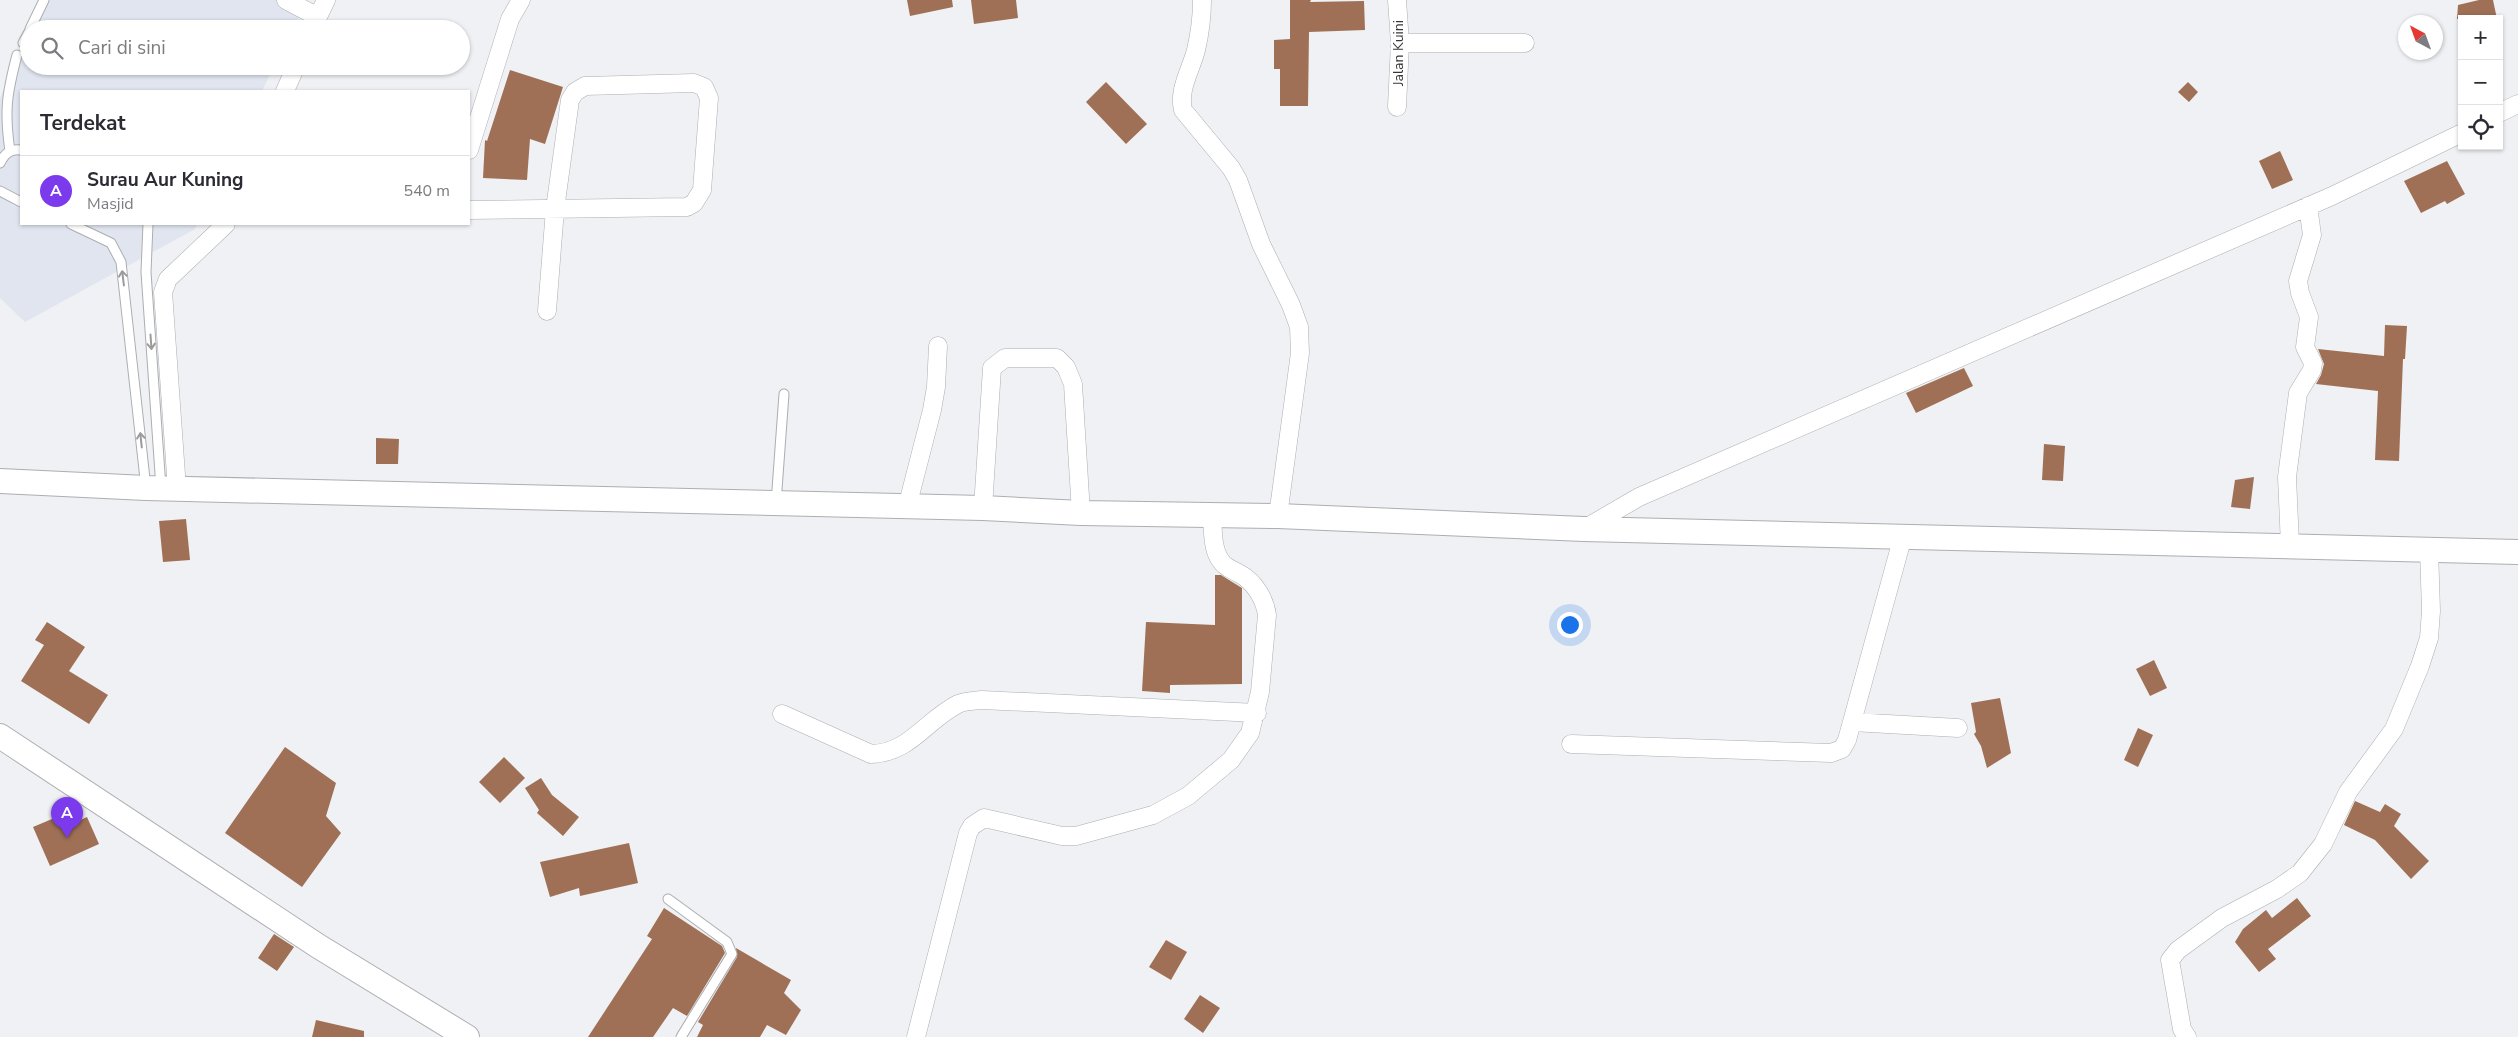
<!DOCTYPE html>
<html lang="id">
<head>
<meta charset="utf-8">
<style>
	body { margin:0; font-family:"Nunito Sans",sans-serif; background:#f2f2f3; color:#2b2b33 }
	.controls { position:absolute; right:15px; top:15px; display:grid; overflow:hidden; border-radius:0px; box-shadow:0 1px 4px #0004 }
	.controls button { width:45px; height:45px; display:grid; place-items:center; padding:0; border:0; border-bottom:1px solid #e1e1e2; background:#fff; color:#2b2b33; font:25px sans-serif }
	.compass { position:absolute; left:2398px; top:15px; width:45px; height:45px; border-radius:50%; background:#fff; box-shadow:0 1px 4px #0004; rotate:319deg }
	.you { position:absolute; left:1569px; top:624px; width:18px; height:18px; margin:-12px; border:4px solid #fff; border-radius:50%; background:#1a73e8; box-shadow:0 0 0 8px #1a73e833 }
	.badge { display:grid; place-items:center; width:32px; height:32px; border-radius:50%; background:#7c3aed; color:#fff; font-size:16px; font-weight:700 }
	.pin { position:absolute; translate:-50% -41px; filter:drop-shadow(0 1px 2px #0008) }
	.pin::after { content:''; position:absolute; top:26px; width:18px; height:15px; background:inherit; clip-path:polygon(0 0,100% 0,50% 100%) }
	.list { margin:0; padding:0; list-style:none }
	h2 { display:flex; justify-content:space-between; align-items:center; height:65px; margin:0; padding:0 20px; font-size:21px }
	h2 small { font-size:16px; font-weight:400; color:#7c7c81 }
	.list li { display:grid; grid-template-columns:32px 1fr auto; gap:15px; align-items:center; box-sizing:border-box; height:70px; padding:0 20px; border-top:1px solid #e1e1e2 }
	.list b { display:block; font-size:19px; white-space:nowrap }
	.list p { margin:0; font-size:16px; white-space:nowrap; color:#7c7c81 }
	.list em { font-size:16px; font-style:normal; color:#7c7c81 }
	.icon { flex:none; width:28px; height:28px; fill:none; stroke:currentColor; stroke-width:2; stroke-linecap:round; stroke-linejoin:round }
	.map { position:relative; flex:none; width:2518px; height:1037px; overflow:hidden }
	.search { position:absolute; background:#fff; box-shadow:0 1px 4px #0004; left:20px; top:20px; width:450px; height:55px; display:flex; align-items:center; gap:12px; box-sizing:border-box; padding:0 18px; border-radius:28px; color:#7c7c81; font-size:19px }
	.panel { position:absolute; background:#fff; box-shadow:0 1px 4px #0004; left:20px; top:90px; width:450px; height:135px; border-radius:0px }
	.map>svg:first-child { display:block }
</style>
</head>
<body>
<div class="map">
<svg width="2518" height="1037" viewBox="0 0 2518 1037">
	<rect width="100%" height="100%" fill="#eff1f4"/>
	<path fill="#e0e5ef" d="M 40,0 L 307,0 L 293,29 L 29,29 Z
		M 29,29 L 29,66 L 274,66 L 262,91 L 21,91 L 21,224 L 197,224 L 195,229 L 25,322 L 0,298 L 0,98 Z"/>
	<path fill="#9f7056" d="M 907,0 L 952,0 L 953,7 L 910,16 Z
		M 971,0 L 1016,0 L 1018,18 L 974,24 Z
		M 1290,0 L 1311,0 L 1310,2 L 1364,1 L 1365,30 L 1309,32 L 1308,106 L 1280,106 L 1280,69 L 1274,69 L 1274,40 L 1290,39 Z
		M 2479,0 L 2493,0 L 2497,19 L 2457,19 L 2458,5 Z
		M 510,70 L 563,87 L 545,144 L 530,139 L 527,180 L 483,178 L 485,140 L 487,141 Z
		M 1106,82 L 1147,124 L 1126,144 L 1086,102 Z
		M 2188,82 L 2198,92 L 2189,102 L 2178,92 Z
		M 2280,151 L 2293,180 L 2272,189 L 2259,161 Z
		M 2447,161 L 2465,194 L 2447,204 L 2445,201 L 2421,213 L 2404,181 Z
		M 2385,325 L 2407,326 L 2405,359 L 2403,359 L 2399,461 L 2375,460 L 2378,391 L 2316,384 L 2321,375 L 2324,364 L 2318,349 L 2384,356 Z
		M 1964,368 L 1973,386 L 1916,413 L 1906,393 Z
		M 376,438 L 399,439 L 398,464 L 376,464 Z
		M 2044,444 L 2065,446 L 2063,481 L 2042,480 Z
		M 2254,477 L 2250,509 L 2231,507 L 2235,480 Z
		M 186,519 L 190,560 L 163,562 L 159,521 Z
		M 1215,575 L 1221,575 L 1242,588 L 1242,684 L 1170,685 L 1170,693 L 1142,691 L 1146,622 L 1215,625 Z
		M 47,622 L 85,647 L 69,671 L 108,695 L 89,724 L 21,681 L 44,645 L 35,640 Z
		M 2154,660 L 2167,688 L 2150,696 L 2136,669 Z
		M 2000,698 L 2011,753 L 1987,768 L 1981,746 L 1974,734 L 1976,732 L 1971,703 Z
		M 2138,728 L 2153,735 L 2138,767 L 2124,760 Z
		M 285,747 L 336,783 L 326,816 L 341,833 L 302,887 L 225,833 Z
		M 504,757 L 525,778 L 500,803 L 479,782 Z
		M 541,778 L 552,795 L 579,817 L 563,836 L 537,813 L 539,810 L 525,788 Z
		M 2355,801 L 2380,812 L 2385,804 L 2401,814 L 2394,826 L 2429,861 L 2411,879 L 2375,840 L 2344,825 Z
		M 71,811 L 76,822 L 87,817 L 99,844 L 50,866 L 33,827 Z
		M 629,843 L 638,883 L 580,896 L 579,888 L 550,897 L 540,862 Z
		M 2297,898 L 2311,916 L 2268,949 L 2276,959 L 2259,972 L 2235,942 L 2243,929 L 2266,910 L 2272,918 Z
		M 664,908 L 722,946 L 725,953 L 687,1016 L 673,1008 L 653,1037 L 588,1037 L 652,939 L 647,936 Z
		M 274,934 L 294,947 L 277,971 L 258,958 Z
		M 1166,940 L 1187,952 L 1171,980 L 1149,967 Z
		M 736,948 L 791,980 L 784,993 L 801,1010 L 786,1035 L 767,1025 L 760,1037 L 697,1037 L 703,1025 L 698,1022 L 737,957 Z
		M 1200,995 L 1220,1008 L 1203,1033 L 1184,1019 Z
		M 316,1020 L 364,1031 L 364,1037 L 312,1037 Z"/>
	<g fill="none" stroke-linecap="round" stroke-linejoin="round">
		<g stroke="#acaeb1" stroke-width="11">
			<path id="lane" d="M 30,29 L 44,0
				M 23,43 L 29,32
				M 10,151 C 4,111 7,93 17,55
				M 0,163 C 5,153 10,149 21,150
				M 0,191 L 21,202
				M 71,224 L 111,243 L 121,262 L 146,488
				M 148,224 L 146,272 L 161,488
				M 776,503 L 784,394
				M 668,899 L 727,942 L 732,954 L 681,1037"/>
		</g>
		<g stroke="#acaeb1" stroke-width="19">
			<path id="street" d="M 286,0 L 318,17
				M 1202,0 C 1202,17 1200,33 1196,50 C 1191,70 1178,89 1183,110 L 1231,168 L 1238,180 L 1261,244 L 1291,305 L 1299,327 L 1300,353 L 1278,516
				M 312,29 L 326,0
				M 1400,43 L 1525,43
				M 285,91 L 296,66
				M 1397,107 L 1400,43 L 1397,0
				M 2499,113 L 2518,104
				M 469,150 L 510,19 L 521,0
				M 469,210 L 687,207 L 694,203 L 702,190 L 709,98 L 704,87 L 694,83 L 585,86 L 575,92 L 570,100 L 555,209 L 547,311
				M 177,489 L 163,292 L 168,279 L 226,224
				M 907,507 L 932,410 L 936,387 L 938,346
				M 983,508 L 992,368 L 1005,358 L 1057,358 L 1066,367 L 1073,384 L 1081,513
				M 1584,529 L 1639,497 L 2332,196 L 2462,133
				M 2290,545 L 2287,477 L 2298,393 L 2312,370 L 2313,363 L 2305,347 L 2309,317 L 2300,293 L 2298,281 L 2312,235 L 2308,206
				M 782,714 L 871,754 C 910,753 926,720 958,704 C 964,701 974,701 982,700 L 1257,713
				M 1852,722 L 1958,728
				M 1571,744 L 1831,753 L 1842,749 L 1847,740 L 1903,536
				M 916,1037 L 968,833 L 972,826 L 984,818 L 1062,836 L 1076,836 L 1153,815 L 1188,796 L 1231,760 L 1250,733 L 1260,692 L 1267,615 C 1265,600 1255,582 1240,574 C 1234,570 1225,568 1221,561 C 1212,550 1213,529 1212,515
				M 2187,1037 L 2182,1029 L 2170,960 L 2178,950 L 2222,918 L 2277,889 L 2300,873 L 2323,844 L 2348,792 L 2394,729 L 2420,666 L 2429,638 L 2431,611 L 2429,549"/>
		</g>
		<g stroke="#acaeb1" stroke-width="26">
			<path id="secondary" d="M 0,481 L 146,488 L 983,508 L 1081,513 L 1278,516 L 1584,529 L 2518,552
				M 0,736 L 318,946 L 467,1037"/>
		</g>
		<use href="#lane" stroke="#fff" stroke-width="9"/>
		<use href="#street" stroke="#fff" stroke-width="18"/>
		<use href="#secondary" stroke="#fff" stroke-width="24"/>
	</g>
	<defs><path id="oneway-shaft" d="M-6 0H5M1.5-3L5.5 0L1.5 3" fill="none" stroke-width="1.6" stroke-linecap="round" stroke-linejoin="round" transform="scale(1.25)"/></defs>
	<g stroke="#9b9b9c">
		<use href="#oneway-shaft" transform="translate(123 278) rotate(-97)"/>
		<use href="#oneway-shaft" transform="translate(151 342) rotate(86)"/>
		<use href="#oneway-shaft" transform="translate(141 440) rotate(-96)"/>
	</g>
	<g text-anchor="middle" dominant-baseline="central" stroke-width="5" stroke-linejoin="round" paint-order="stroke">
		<g font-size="14" fill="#373739" stroke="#fff">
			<text transform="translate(1398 53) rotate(-90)">Jalan Kuini</text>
		</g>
	</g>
</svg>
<div class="controls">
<button>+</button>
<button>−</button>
<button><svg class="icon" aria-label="locate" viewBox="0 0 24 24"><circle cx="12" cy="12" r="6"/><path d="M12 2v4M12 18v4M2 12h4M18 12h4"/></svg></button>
</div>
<svg class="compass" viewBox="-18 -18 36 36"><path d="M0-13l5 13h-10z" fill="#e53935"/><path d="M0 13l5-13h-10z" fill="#7c7c81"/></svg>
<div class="you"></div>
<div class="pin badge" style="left:67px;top:838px">A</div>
<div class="search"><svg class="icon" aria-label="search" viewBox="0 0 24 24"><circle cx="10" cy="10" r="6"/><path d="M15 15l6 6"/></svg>Cari di sini</div>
<section class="panel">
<h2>Terdekat<small></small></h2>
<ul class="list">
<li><span class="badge">A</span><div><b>Surau Aur Kuning</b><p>Masjid</p></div><em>540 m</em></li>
</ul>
</section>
</div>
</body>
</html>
